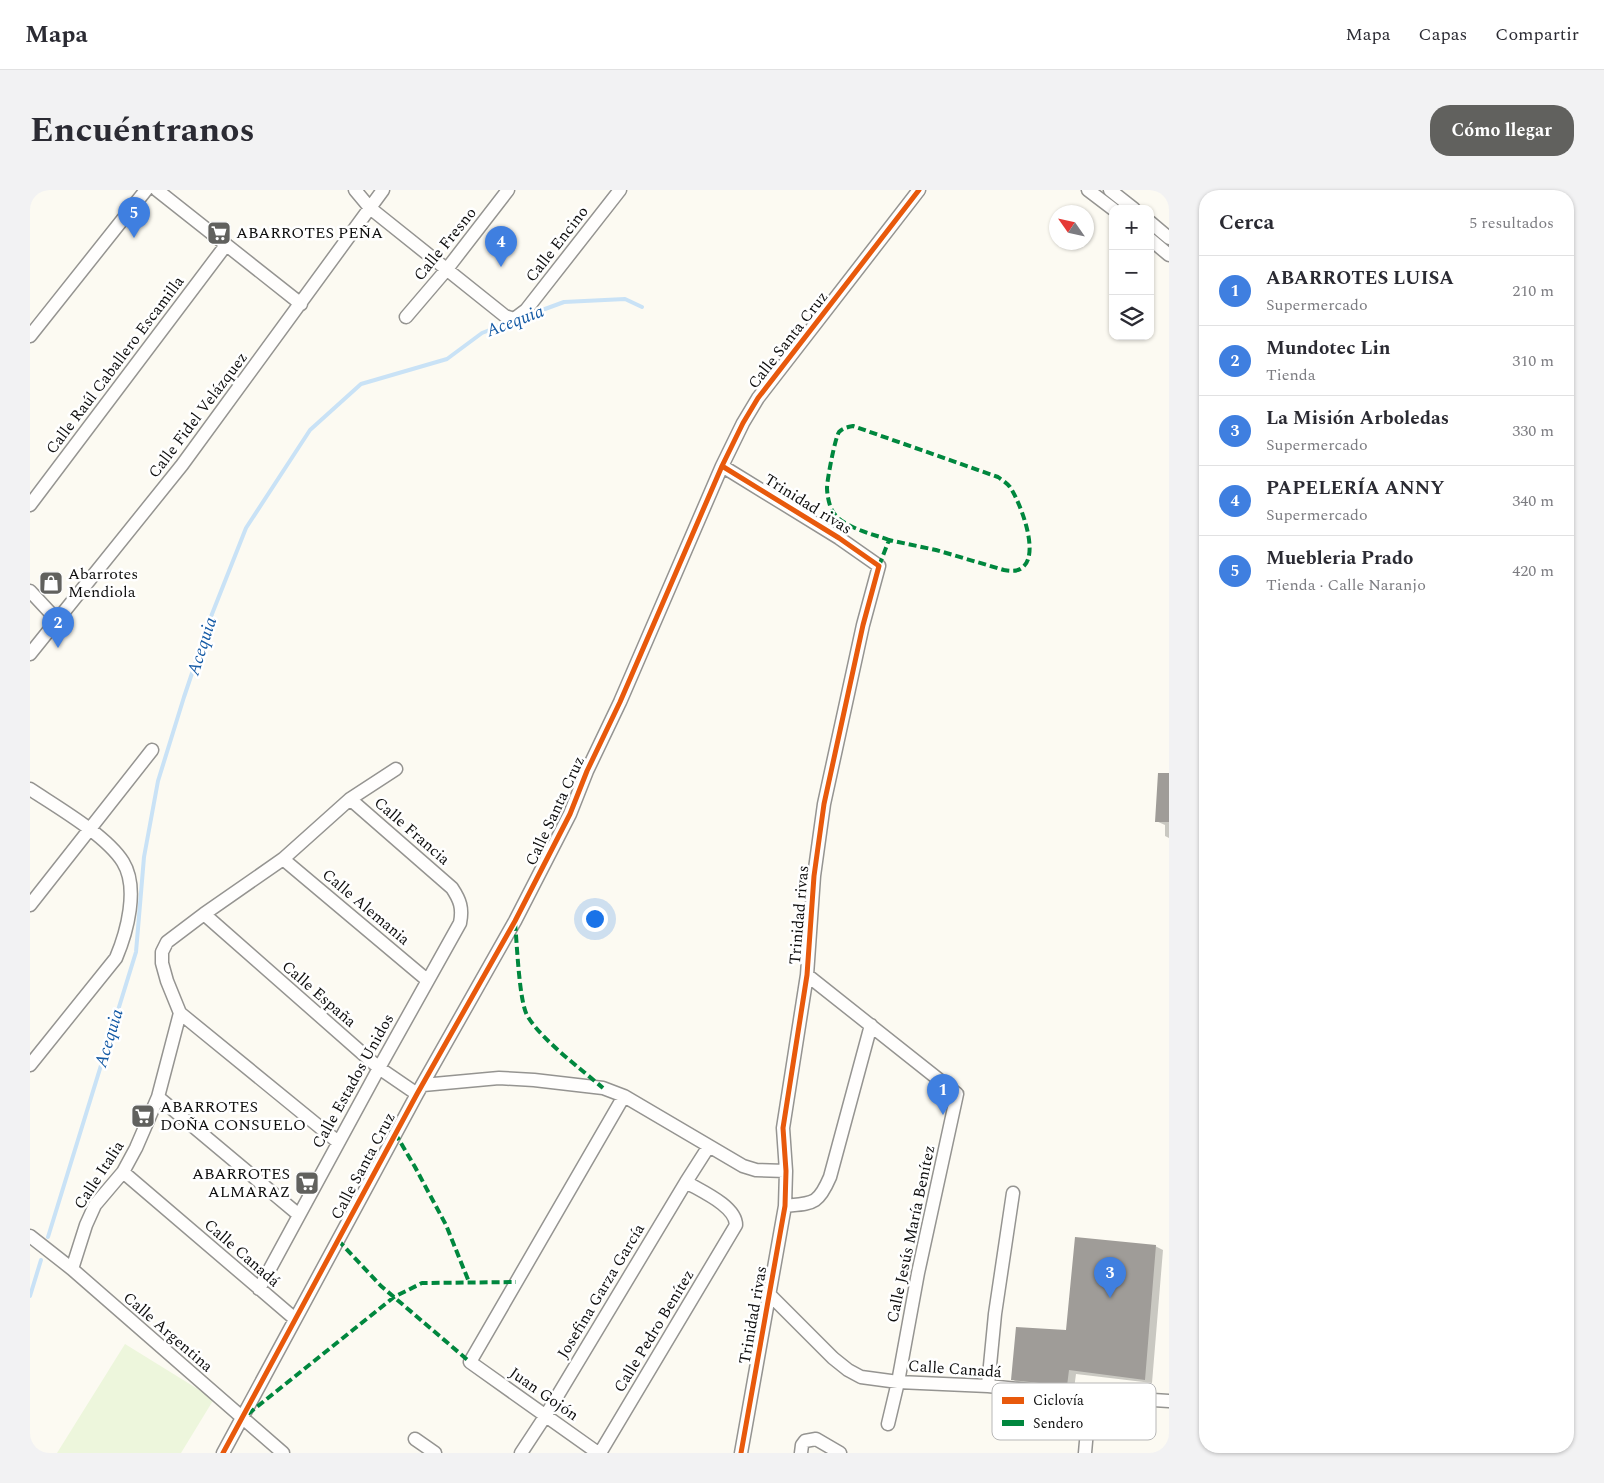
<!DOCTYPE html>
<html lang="es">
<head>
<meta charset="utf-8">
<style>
	body { margin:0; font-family:Spectral,serif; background:#f2f2f3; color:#2b2b33 }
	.controls { position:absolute; right:15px; top:15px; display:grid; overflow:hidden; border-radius:10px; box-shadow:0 1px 4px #0004 }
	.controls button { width:45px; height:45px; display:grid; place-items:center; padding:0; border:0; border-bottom:1px solid #e1e1e2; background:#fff; color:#2b2b33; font:25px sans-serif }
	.compass { position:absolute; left:1019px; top:15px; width:45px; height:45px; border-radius:50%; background:#fff; box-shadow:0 1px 4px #0004; rotate:304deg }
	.you { position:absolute; left:564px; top:728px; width:18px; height:18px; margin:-12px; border:4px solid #fff; border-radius:50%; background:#1a73e8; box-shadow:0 0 0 8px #1a73e833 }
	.badge { display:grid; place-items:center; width:32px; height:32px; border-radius:50%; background:#61615e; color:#fff; font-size:16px; font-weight:700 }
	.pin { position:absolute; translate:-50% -41px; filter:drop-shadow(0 1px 2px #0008) }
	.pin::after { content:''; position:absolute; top:26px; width:18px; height:15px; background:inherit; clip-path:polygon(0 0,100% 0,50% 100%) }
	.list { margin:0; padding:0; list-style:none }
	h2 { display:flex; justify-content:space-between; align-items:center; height:65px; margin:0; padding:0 20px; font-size:21px }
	h2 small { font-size:16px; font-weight:400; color:#7c7c81 }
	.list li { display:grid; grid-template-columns:32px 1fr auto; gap:15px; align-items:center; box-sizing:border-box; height:70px; padding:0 20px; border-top:1px solid #e1e1e2 }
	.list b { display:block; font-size:19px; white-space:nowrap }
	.list p { margin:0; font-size:16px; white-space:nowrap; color:#7c7c81 }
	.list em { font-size:16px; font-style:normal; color:#7c7c81 }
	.icon { flex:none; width:28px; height:28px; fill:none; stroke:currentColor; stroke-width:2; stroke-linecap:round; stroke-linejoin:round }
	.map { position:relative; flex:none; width:1139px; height:1263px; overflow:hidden; border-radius:20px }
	header { display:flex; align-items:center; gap:30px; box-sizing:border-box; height:70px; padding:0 25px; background:#fff; border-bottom:1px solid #e1e1e2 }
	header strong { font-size:24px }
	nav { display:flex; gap:28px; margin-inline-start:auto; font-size:18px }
	.intro { display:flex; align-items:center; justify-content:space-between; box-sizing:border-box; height:120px; padding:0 30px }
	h1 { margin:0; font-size:35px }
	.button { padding:12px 22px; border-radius:20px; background:#61615e; color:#fff; font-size:18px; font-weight:700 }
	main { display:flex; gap:30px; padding:0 30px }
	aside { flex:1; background:#fff; border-radius:20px; box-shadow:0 1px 4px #0004 }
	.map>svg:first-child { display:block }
</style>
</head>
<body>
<header>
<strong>Mapa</strong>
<nav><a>Mapa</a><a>Capas</a><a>Compartir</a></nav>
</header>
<div class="intro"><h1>Encuéntranos</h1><a class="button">Cómo llegar</a></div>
<main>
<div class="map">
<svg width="1139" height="1263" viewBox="0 0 1139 1263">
	<rect width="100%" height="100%" fill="#fcfaf2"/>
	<path fill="#edf6dc" d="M 95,1154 L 184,1209 L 151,1263 L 27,1263 Z"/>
	<path fill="#0003" d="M 1139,584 L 1139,648 L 1135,646 L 1135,635 L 1126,631 Z
		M 1125,1056 L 1133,1060 L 1122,1193 L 1046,1184 L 1044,1199 L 990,1194 L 982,1189 L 1037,1141 Z"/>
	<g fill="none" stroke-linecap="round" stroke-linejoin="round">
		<path stroke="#c9e2f6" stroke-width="4" d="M 496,126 L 534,112 L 595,109 L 612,117
			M 18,1047 L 106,762 L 114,667 L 128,591 L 154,507 L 182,424 L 216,338 L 280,240 L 331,194 L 417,169 L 452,143 L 480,132
			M 0,1106 L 11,1070"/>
	</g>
	<path fill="#9f9c98" d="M 1128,583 L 1139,583 L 1139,632 L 1125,632 Z
		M 1045,1047 L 1126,1055 L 1115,1190 L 1039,1180 L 1037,1196 L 981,1190 L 986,1137 L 1036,1140 Z"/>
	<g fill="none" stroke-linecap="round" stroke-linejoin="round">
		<g stroke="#959491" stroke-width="15">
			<path id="minor" d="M 127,0 L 271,114
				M 325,0 L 340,18 L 475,126 L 484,129 L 496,120 L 590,0
				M 1058,0 L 1083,19
				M 1080,0 L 1104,19
				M 1120,32 L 1139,48
				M 1120,49 L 1139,65
				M 376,127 L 417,79 L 478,0
				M 0,146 L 116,0
				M 692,276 L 809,348 L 849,376 L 833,435 L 794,614 L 784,686 L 777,785 L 753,938 L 756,981 L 755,1016 L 711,1263
				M 0,315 L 196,55
				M 0,401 L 27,430
				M 0,464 L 152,275 L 353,0
				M 0,599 C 27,617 76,645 93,672 C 109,698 97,742 86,768 L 0,875
				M 253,669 L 397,790
				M 0,715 L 122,560
				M 174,724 L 349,878 L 387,904
				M 777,785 L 927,904 L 888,1083 L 868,1192 L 858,1234
				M 150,823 L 308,952
				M 393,895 L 469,888 L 504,890 L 573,898 L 594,906 L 713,976 L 726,980 L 756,981
				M 128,907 L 269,1025
				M 93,982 L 265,1129
				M 755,1016 C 783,1013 788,1015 800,987 L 841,835
				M 0,1046 L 42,1079 L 253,1263
				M 42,1079 L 56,1035 L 65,1015 L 93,982 L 106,958 L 128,907 L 150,823 L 137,791 L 132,773 L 132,762 L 137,752 L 174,724 L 253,669 L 320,609 L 366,579
				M 229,1099 L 349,878 L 430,733 C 433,718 430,710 422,698 L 320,609
				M 740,1105 L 803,1168 L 818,1180 L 831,1187 L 868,1192 L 958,1196 L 1060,1206 L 1139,1211
				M 958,1196 L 965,1124 L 983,1003
				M 385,1249 L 405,1263
				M 193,1263 L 387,904 L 485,731 L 540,624 L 557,581 L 590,512 L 692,276 L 713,233 L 728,208 L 889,0
				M 491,1263 L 516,1225 L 656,992 L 679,956
				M 568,1263 L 440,1172 L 594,906
				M 570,1263 L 706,1035 C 706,1016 671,1001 656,992
				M 771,1263 L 772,1255 L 775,1251 L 786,1249 L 810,1263
				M 1055,1263 L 1060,1206"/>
		</g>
		<use href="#minor" stroke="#fffefd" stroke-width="12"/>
		<path stroke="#00873e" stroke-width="4" stroke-dasharray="8 4" stroke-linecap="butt" d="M 849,376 L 859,350 L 906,360 L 974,380 C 981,381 988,382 993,377 C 1010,363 990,312 980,297 C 977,293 972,290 968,287 L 823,236 C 818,237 813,238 809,242 C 805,248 797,290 797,298 C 797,304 799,315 802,320 C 810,337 843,344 859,350
			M 485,733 C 487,752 489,814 498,827 C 513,851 551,879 573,898
			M 365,943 L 385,977 L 416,1035 L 439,1092
			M 308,1050 L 351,1096 L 440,1172
			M 218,1224 L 364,1107 L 392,1093 L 486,1092"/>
		<g stroke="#fff" stroke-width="8">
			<path id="cycleway" d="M 692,276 L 809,348 L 849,376 L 833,435 L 794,614 L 784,686 L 777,785 L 753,938 L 756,981 L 755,1016 L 711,1263
				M 193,1263 L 387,904 L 485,731 L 540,624 L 557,581 L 590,512 L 692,276 L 713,233 L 728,208 L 889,0"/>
		</g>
		<use href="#cycleway" stroke="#e8590c" stroke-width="5"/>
	</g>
	<defs>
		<g id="supermarket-square" transform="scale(1.25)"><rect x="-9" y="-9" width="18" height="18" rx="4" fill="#61615e" stroke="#fff"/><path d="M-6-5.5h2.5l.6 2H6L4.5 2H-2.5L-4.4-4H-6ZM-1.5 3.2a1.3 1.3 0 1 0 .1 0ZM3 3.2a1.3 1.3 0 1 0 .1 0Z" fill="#fff"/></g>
		<g id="shop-square" transform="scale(1.25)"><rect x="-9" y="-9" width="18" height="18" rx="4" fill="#61615e" stroke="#fff"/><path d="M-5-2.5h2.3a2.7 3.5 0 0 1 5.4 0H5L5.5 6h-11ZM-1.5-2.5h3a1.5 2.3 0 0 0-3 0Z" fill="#fff"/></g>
	</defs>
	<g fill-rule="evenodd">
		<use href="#supermarket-square" x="189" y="43"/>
		<use href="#shop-square" x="21" y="393"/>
		<use href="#supermarket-square" x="113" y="926"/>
		<use href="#supermarket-square" x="277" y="993"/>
	</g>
	<g text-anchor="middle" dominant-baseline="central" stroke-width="5" stroke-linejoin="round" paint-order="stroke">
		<g font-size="16" fill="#0e0e0e" stroke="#fff" text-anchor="start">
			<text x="206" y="43">ABARROTES PEÑA</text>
			<text x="38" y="384">Abarrotes<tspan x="38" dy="18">Mendiola</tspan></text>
			<text x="130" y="917">ABARROTES<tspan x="130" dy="18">DOÑA CONSUELO</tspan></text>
			<text x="260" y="984" text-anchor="end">ABARROTES<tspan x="260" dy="18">ALMARAZ</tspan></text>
		</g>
		<g font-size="16" fill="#0e0e0e" stroke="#fff">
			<text transform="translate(415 54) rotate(-51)">Calle Fresno</text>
			<text transform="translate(527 54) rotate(-52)">Calle Encino</text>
			<text transform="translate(758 150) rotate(-52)">Calle Santa Cruz</text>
			<text transform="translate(85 175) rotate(-53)">Calle Raúl Caballero Escamilla</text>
			<text transform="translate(168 225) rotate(-53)">Calle Fidel Velázquez</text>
			<text transform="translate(778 314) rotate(32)">Trinidad rivas</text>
			<text transform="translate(525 621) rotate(-65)">Calle Santa Cruz</text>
			<text transform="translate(382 641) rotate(41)">Calle Francia</text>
			<text transform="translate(336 717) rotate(40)">Calle Alemania</text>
			<text transform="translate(769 725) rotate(-85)">Trinidad rivas</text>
			<text transform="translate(289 804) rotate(41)">Calle España</text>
			<text transform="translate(323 891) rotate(-61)">Calle Estados Unidos</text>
			<text transform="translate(333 976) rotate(-62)">Calle Santa Cruz</text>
			<text transform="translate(69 985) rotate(-57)">Calle Italia</text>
			<text transform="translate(881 1044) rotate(-78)">Calle Jesús María Benítez</text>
			<text transform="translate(212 1063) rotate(41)">Calle Canadá</text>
			<text transform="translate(571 1101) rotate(-59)">Josefina Garza García</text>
			<text transform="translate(723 1125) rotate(-80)">Trinidad rivas</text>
			<text transform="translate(624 1141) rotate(-59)">Calle Pedro Benítez</text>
			<text transform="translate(138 1142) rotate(41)">Calle Argentina</text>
			<text transform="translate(925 1179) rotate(4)">Calle Canadá</text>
			<text transform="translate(514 1204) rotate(35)">Juan Gojón</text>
		</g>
		<g font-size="18" font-style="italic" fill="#1359a4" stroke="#fff">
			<text transform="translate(485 131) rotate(-21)">Acequia</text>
			<text transform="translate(172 456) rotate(-72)">Acequia</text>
			<text transform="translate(79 848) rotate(-73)">Acequia</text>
		</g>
	</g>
	<rect x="962" y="1193" width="164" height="57" rx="8" fill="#fff" stroke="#b7b7b7" stroke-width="1"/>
	<rect x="972" y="1207" width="22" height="7" fill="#e8590c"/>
	<rect x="972" y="1230" width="22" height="6" fill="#00873e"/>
	<g font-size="14" fill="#0e0e0e">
		<text x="1003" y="1215">Ciclovía</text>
		<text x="1003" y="1238">Sendero</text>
	</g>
</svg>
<div class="controls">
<button>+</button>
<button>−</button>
<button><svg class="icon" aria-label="layers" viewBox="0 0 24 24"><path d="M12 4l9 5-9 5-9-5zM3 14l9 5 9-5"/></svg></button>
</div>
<svg class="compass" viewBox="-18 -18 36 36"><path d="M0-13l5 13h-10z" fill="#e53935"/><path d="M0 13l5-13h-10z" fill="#7c7c81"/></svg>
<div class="you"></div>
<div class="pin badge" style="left:913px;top:925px;background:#3f7fe0">1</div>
<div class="pin badge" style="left:28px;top:458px;background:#3f7fe0">2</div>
<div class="pin badge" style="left:1080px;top:1108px;background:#3f7fe0">3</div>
<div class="pin badge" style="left:471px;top:77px;background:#3f7fe0">4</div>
<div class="pin badge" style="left:104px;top:48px;background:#3f7fe0">5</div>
</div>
<aside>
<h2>Cerca<small>5 resultados</small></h2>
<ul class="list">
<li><span class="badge" style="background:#3f7fe0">1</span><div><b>ABARROTES LUISA</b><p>Supermercado</p></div><em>210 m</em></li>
<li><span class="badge" style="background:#3f7fe0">2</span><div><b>Mundotec Lin</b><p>Tienda</p></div><em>310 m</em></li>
<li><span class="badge" style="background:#3f7fe0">3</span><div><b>La Misión Arboledas</b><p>Supermercado</p></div><em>330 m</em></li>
<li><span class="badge" style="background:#3f7fe0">4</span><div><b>PAPELERÍA ANNY</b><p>Supermercado</p></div><em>340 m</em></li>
<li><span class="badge" style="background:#3f7fe0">5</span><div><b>Muebleria Prado</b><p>Tienda · Calle Naranjo</p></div><em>420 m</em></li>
</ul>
</aside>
</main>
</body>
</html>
